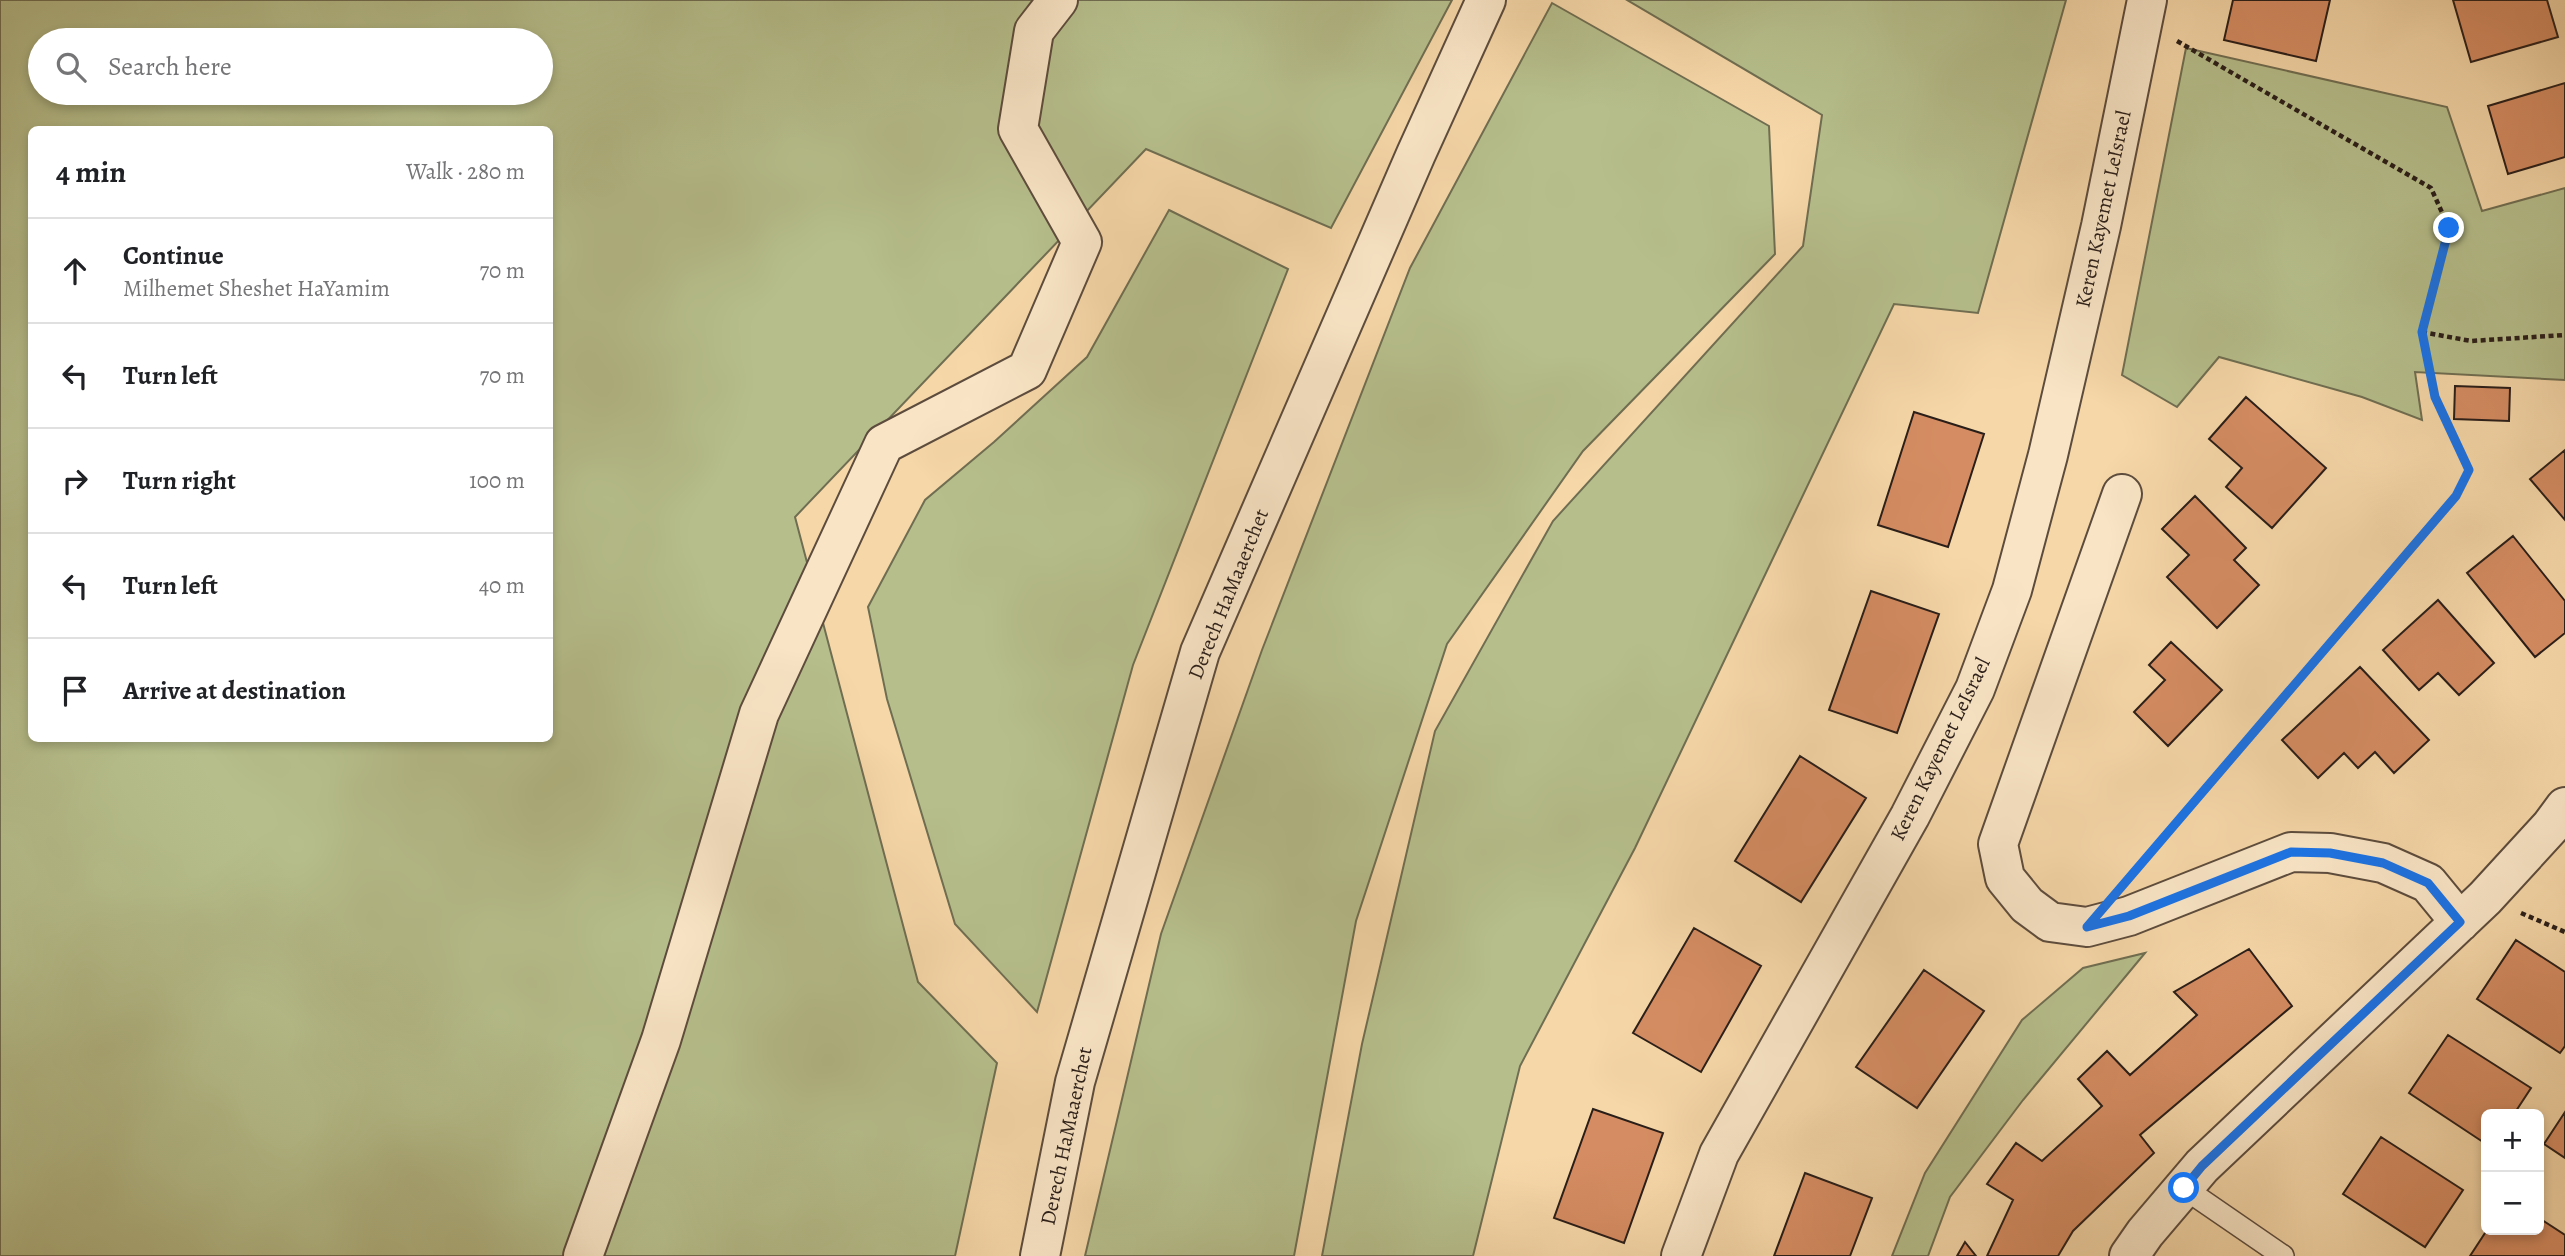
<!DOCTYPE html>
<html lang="en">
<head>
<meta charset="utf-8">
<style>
	body { margin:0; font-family:Alegreya,serif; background:#f2f2f2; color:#202124 }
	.controls { position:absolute; right:21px; bottom:21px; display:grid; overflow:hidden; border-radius:10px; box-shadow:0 4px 10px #0003 }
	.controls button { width:63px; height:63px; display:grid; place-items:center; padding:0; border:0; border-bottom:2px solid #e0e0e0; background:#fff; color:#202124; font:35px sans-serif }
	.stop { position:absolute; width:21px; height:21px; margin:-16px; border:5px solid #1a73e8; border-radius:50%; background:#fff }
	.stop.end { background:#1a73e8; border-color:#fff; box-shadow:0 2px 7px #0008 }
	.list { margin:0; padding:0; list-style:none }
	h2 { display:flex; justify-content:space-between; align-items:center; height:91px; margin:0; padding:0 28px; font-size:30px }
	h2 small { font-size:23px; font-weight:400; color:#757577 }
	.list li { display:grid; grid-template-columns:46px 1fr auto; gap:21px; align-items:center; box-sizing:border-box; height:105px; padding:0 28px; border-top:2px solid #e0e0e0 }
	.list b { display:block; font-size:26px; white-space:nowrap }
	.list p { margin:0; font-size:23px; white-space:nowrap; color:#757577 }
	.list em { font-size:23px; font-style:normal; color:#757577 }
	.icon { flex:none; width:38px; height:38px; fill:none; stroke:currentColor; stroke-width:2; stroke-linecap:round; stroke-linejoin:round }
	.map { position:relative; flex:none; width:2565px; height:1256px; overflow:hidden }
	.search { position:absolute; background:#fff; box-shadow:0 4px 10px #0003; left:28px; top:28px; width:525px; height:77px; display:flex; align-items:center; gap:18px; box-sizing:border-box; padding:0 24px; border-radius:38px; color:#757577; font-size:26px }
	.panel { position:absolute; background:#fff; box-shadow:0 4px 10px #0003; left:28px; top:126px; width:525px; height:616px; border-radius:10px }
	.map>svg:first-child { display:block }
</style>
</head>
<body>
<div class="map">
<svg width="2565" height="1256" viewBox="0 0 2565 1256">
	<rect width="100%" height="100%" fill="#f6d7a8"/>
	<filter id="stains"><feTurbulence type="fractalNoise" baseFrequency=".00286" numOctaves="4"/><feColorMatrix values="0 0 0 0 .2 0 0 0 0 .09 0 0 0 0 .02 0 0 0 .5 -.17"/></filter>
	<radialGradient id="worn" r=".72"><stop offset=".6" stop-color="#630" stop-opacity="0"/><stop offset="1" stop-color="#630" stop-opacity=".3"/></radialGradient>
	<path fill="#b6bf8c" stroke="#706e52" stroke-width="2" fill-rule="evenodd" d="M 0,0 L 1452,0 L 1331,228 L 1146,149 L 795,517 L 918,982 L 997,1063 L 955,1256 L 0,1256 ZM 40,40 L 541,40 L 541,93 L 40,93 ZM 32,130 L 550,130 L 550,738 L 32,738 Z
		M 1627,0 L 2066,0 L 1978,313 L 1894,304 L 1635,848 L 1520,1066 L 1473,1256 L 1322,1256 L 1362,1044 L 1435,731 L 1553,521 L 1803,246 L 1822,115 Z
		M 1552,3 L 1769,126 L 1775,254 L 1583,451 L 1447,644 L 1356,921 L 1294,1256 L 1085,1256 L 1161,934 L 1262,650 L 1410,268 Z
		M 2186,48 L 2447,107 L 2482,211 L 2565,188 L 2565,380 L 2415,372 L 2422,420 L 2362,397 L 2219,357 L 2177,407 L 2122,375 Z
		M 1169,210 L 1288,269 L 1133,665 L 1037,1012 L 955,924 L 887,699 L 868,607 L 925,500 L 994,442 L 1087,357 Z
		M 2145,953 L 2023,1100 L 1950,1197 L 1928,1256 L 1892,1256 L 1925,1173 L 2022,1020 L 2083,968 Z"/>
	<path fill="#d58c62" stroke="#2a1e19" stroke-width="2" d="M 2233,0 L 2330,0 L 2316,61 L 2224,40 Z
		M 2453,0 L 2547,0 L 2558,37 L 2471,62 Z
		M 2565,83 L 2565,157 L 2508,174 L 2488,106 Z
		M 2455,386 L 2510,388 L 2509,421 L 2454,419 Z
		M 2246,397 L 2326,468 L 2272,528 L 2226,487 L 2242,468 L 2209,439 Z
		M 1914,412 L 1984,434 L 1948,547 L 1878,525 Z
		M 2565,450 L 2565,520 L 2530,479 Z
		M 2195,496 L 2246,548 L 2234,560 L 2259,585 L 2217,628 L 2167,577 L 2189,555 L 2162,529 Z
		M 2513,536 L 2565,601 L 2565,633 L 2535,657 L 2467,573 Z
		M 1871,591 L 1939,614 L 1897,733 L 1829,710 Z
		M 2438,600 L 2494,663 L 2459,695 L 2438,673 L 2419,690 L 2383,650 Z
		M 2171,642 L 2222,690 L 2168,746 L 2134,712 L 2165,680 L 2149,665 Z
		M 2360,667 L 2429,740 L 2394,773 L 2375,752 L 2358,768 L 2344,753 L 2318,778 L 2282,740 Z
		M 1800,756 L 1866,798 L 1801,902 L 1735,861 Z
		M 1694,928 L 1761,966 L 1701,1072 L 1633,1033 Z
		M 2516,940 L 2565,972 L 2565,1046 L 2560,1053 L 2477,999 Z
		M 2249,949 L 2292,1006 L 2140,1135 L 2154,1153 L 2073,1231 L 2058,1256 L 1987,1256 L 2013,1200 L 1987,1184 L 2016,1143 L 2042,1161 L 2102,1106 L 2078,1079 L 2107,1051 L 2130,1075 L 2197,1015 L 2174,992 Z
		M 1924,970 L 1984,1011 L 1917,1108 L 1856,1067 Z
		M 2448,1035 L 2531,1088 L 2514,1114 L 2486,1114 L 2486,1144 L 2409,1093 Z
		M 1593,1109 L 1663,1133 L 1624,1243 L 1554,1218 Z
		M 2565,1112 L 2565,1158 L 2544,1144 Z
		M 2381,1137 L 2463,1190 L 2425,1247 L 2343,1194 Z
		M 1805,1173 L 1872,1198 L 1850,1256 L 1774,1256 Z
		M 2539,1218 L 2565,1235 L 2565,1256 L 2470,1256 L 2487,1230 L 2539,1230 Z
		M 1965,1242 L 1976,1256 L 1957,1256 Z"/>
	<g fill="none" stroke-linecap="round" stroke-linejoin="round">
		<g stroke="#5d4c3d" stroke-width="24">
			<path id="lane" d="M 2184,1188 L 2283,1256"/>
		</g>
		<g stroke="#5d4c3d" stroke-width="42">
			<path id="street" d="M 2122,494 L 1998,844 L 2005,878 L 2027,905 L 2050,922 L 2087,927 L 2129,916 L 2291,852 L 2330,853 L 2383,863 L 2428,883 L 2460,922
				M 583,1256 L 661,1040 L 759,714 L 884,444 L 1027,370 L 1082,242 L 1018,129 L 1034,31 L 1058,0
				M 1040,1256 L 1075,1082 L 1200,652 L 1416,154 L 1486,0
				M 1681,1256 L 1719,1154 L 1910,816 L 1975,689 L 2012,590 L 2048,455 L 2101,226 L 2147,0
				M 2129,1256 L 2145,1233 L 2202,1166 L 2485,898 L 2551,826 L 2565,807"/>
		</g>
		<path stroke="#2a1e19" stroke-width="4.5" stroke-dasharray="5 3.5" stroke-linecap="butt" d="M 2422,332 L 2471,341 L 2565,335
			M 2138,868 L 2456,496 L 2469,470 L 2435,397 L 2422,332 L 2449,228 L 2431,188 L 2177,41
			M 2521,913 L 2565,932"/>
		<use href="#lane" stroke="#f9e5c6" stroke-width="21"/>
		<use href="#street" stroke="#f9e5c6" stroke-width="38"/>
	</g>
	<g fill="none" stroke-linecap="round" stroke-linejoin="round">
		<path stroke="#1a73e8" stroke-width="9" d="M 2184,1188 L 2202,1166 L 2460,922 L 2428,883 L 2383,863 L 2330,853 L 2291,852 L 2129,916 L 2087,927 L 2456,496 L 2469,470 L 2435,397 L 2422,332 L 2449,228"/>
	</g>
	<g text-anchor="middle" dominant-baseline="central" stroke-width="5" stroke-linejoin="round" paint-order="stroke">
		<g font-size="21" fill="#2a1e19" stroke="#f9e5c6">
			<text transform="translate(2103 209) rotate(-78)">Keren Kayemet LeIsrael</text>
			<text transform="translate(1228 594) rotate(-68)">Derech HaMaaerchet</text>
			<text transform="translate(1940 749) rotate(-64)">Keren Kayemet LeIsrael</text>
			<text transform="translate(1066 1136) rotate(-78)">Derech HaMaaerchet</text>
		</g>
	</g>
	<rect width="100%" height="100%" filter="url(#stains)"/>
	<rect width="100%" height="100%" fill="url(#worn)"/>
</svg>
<div class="controls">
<button>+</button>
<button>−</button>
</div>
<div class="stop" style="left:2184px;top:1188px"></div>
<div class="stop end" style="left:2449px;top:228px"></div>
<div class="search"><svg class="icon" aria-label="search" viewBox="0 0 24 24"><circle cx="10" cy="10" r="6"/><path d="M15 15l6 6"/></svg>Search here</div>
<section class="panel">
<h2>4 min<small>Walk · 280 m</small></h2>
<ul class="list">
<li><svg class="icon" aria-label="ahead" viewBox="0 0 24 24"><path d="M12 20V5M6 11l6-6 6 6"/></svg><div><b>Continue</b><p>Milhemet Sheshet HaYamim</p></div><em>70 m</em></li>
<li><svg class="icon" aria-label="left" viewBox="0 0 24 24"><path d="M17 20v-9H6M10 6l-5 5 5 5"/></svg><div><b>Turn left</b></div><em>70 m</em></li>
<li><svg class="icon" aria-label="right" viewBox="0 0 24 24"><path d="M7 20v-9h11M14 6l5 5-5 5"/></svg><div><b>Turn right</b></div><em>100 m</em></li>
<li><svg class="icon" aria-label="left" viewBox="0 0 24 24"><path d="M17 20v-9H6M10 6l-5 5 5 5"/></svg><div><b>Turn left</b></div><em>40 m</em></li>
<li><svg class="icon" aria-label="arrive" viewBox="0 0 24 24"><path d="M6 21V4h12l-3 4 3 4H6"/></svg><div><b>Arrive at destination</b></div></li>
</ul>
</section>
</div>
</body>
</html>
